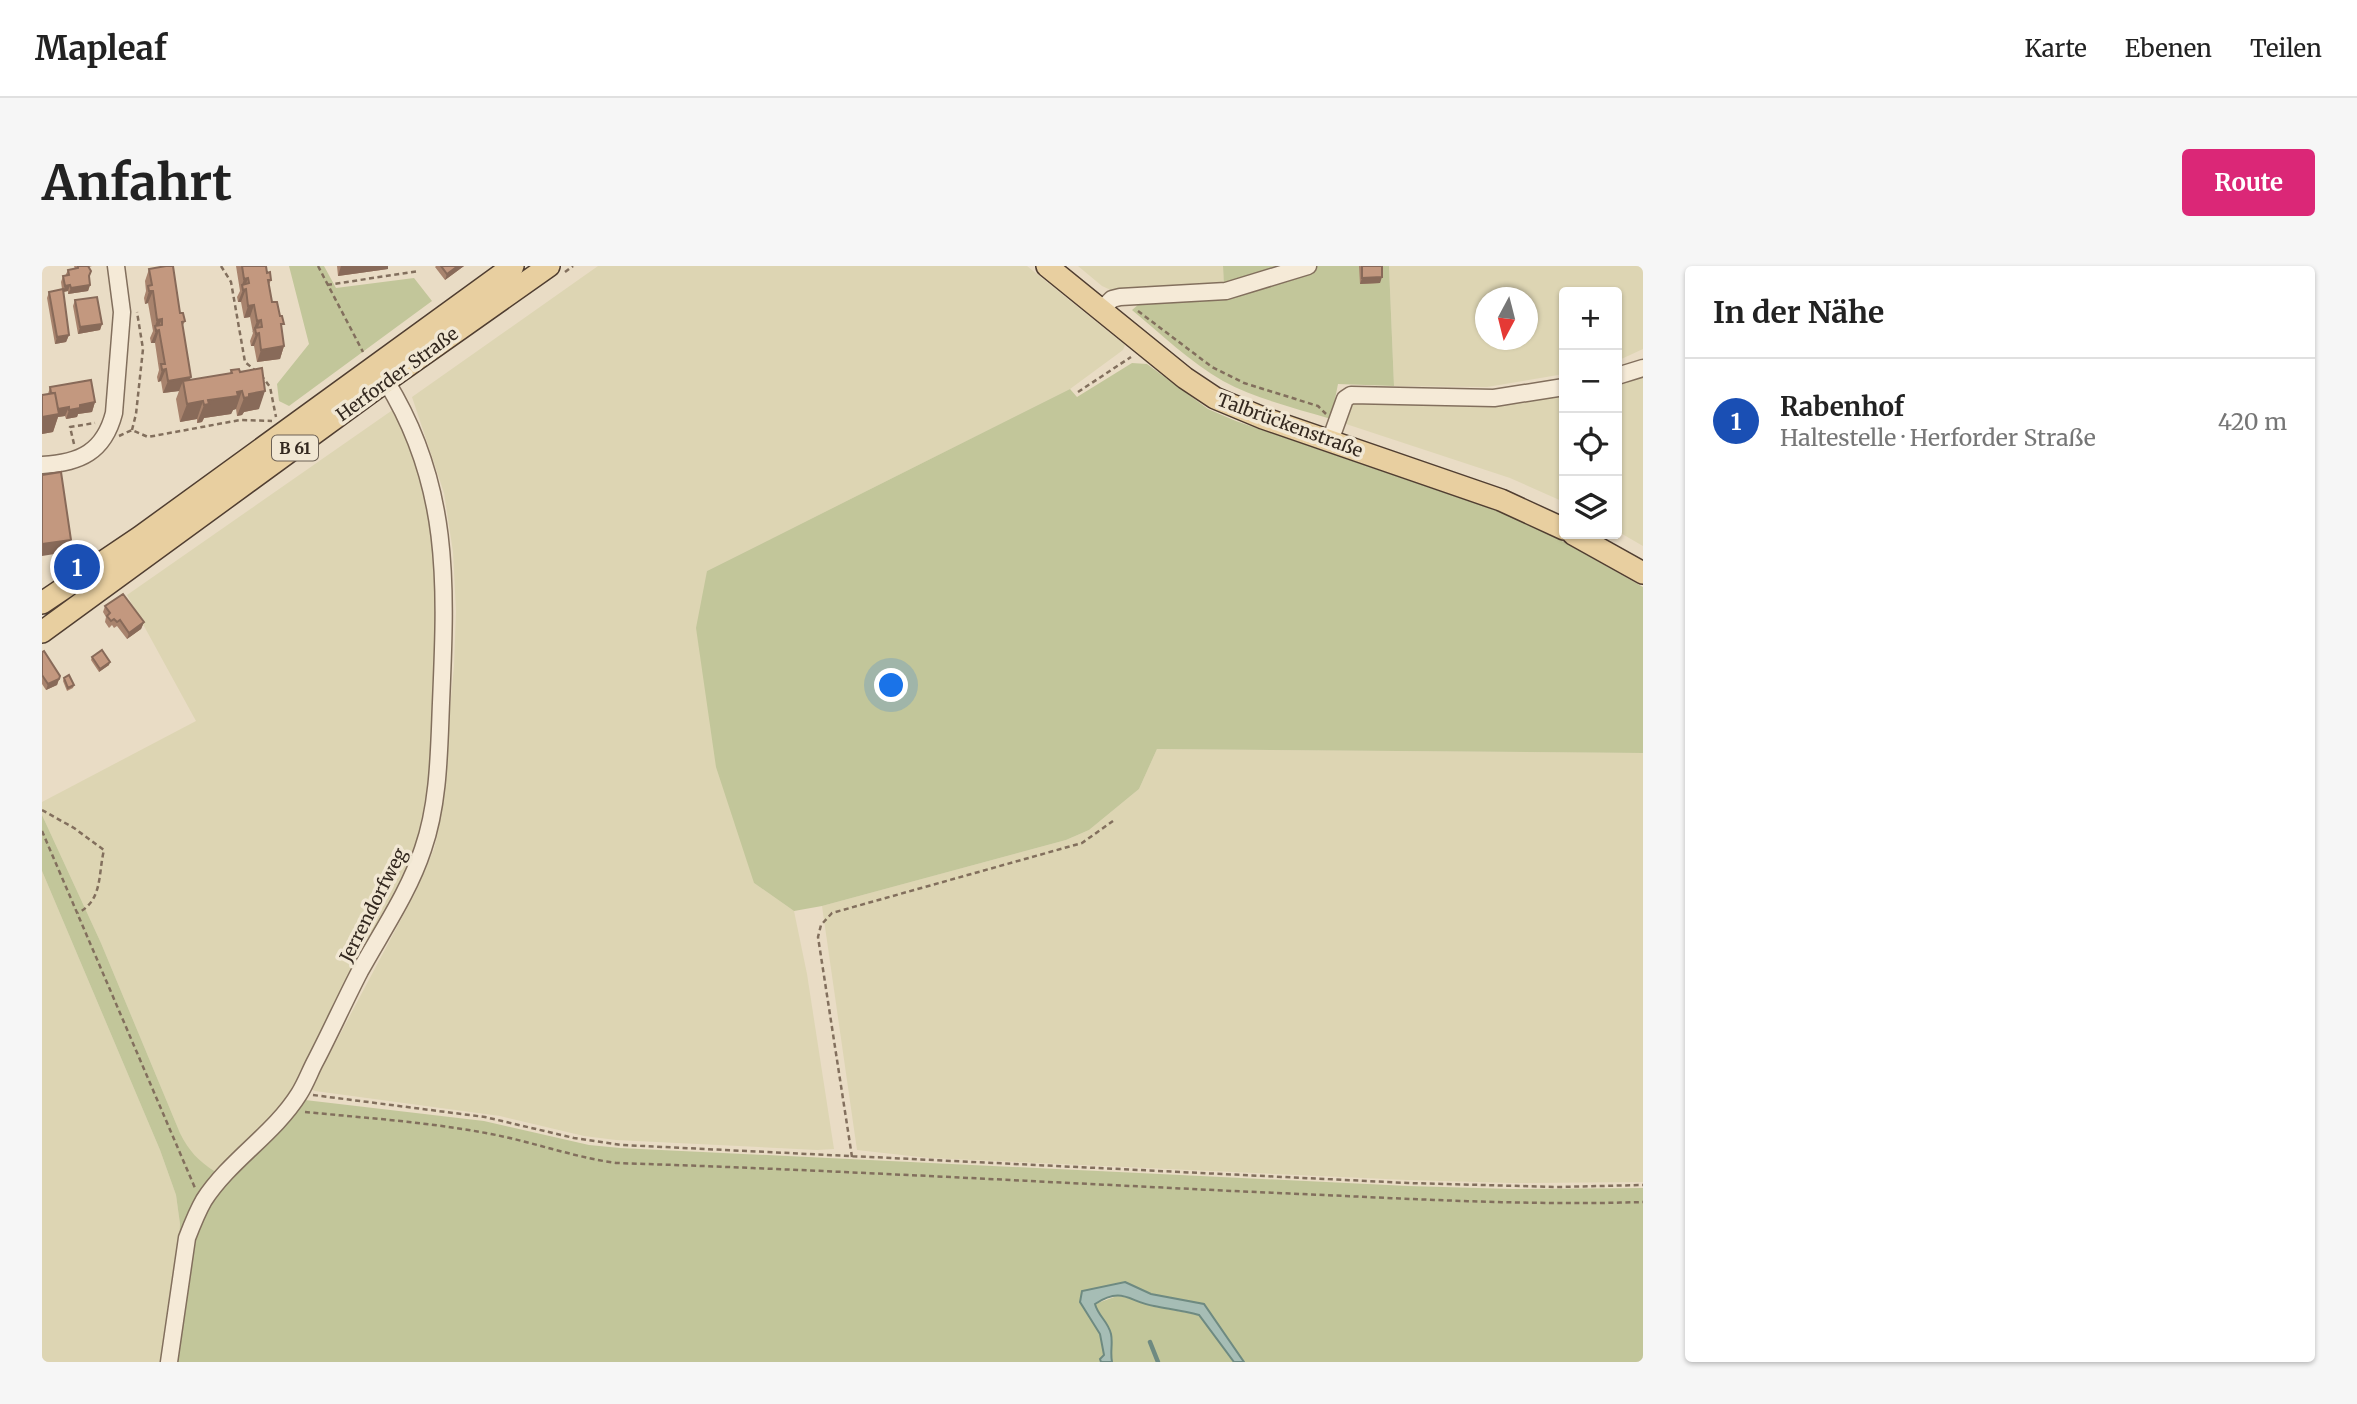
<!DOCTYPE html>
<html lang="de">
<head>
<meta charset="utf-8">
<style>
	body { margin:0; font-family:Merriweather,serif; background:#f6f6f6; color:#222 }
	.controls { position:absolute; right:21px; top:21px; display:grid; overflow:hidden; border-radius:7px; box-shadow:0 2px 5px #0004 }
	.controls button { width:63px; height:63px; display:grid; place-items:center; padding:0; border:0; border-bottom:2px solid #e0e0e0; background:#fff; color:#222; font:35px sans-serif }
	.compass { position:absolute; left:1433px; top:21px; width:63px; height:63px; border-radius:50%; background:#fff; box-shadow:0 2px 5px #0004; rotate:187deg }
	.you { position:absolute; left:850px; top:420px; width:24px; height:24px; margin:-18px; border:5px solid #fff; border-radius:50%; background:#1a73e8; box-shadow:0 0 0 10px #1a73e833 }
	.badge { display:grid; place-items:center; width:46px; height:46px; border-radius:50%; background:#db2777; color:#fff; font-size:23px; font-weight:700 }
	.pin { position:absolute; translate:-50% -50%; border:4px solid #fff; box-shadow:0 2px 7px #0006 }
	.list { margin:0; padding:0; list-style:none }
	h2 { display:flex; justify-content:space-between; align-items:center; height:91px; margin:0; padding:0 28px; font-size:30px }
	h2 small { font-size:23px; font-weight:400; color:#767676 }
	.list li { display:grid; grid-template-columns:46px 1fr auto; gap:21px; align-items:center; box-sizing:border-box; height:126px; padding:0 28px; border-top:2px solid #e0e0e0 }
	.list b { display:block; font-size:26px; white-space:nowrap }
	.list p { margin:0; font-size:23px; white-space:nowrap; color:#767676 }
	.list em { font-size:23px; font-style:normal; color:#767676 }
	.icon { flex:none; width:38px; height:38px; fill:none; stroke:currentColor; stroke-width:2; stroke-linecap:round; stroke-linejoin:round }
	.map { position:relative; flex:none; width:1601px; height:1096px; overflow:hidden; border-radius:7px }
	header { display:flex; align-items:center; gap:42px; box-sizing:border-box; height:98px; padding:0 35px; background:#fff; border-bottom:2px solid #e0e0e0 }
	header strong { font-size:33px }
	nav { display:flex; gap:38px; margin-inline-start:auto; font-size:24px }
	.intro { display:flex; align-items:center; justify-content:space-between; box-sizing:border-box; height:168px; padding:0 42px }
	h1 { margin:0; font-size:49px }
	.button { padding:18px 32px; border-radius:7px; background:#db2777; color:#fff; font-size:24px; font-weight:700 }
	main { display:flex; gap:42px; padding:0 42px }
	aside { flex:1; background:#fff; border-radius:7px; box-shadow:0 2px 5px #0004 }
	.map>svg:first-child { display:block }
</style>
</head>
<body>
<header>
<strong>Mapleaf</strong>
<nav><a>Karte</a><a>Ebenen</a><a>Teilen</a></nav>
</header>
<div class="intro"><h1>Anfahrt</h1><a class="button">Route</a></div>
<main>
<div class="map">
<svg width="1601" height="1096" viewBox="0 0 1601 1096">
	<rect width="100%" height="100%" fill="#e9dcc5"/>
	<path fill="#ddd5b3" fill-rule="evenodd" d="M 556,0 L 985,0 L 1083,79 L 1081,84 L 1028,123 L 665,305 L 712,617 L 752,645 L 765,708 L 792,883 L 775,884 L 574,874 L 542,870 L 458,850 L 273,825 L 269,823 L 373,627 L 392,583 L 396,566 L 412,400 L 414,345 L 411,286 L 402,227 L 370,131 Z
		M 1036,0 L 1181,0 L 1182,21 L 1071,25 L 1060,20 Z
		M 1347,0 L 1601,0 L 1601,83 L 1575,95 L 1575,26 L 1522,26 L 1522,108 L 1445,121 L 1352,120 ZM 1444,32 L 1486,32 L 1486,74 L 1444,74 Z
		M 1601,108 L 1601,280 L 1575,265 L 1575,115 Z
		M 1522,126 L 1522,236 L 1468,212 L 1301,157 L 1304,136 Z
		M 352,143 L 388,238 L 399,327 L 388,536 L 371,594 L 260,805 L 239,841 L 174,906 L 158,896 L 147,885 L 138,867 L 59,677 L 0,549 L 0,536 L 154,455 L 85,329 Z
		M 1115,483 L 1601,487 L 1601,916 L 1471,917 L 1366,914 L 887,892 L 815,884 L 780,640 L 1024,574 L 1047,564 L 1097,523 Z
		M 0,605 L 118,884 L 134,929 L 138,958 L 135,1006 L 121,1096 L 0,1096 Z"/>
	<path fill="#c2c69a" d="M 247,0 L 282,0 L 294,22 L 372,12 L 390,35 L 247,140 L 237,135 L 235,118 L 267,78 Z
		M 1181,0 L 1347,0 L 1352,120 L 1296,118 L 1289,153 C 1253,142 1214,133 1181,115 C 1148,96 1119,68 1090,44 L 1104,32 L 1182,21 Z
		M 1090,97 L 1105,98 L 1166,143 L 1194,155 L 1470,250 L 1513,271 L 1601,321 L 1601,487 L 1115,483 L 1097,523 L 1047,564 L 1024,574 L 780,640 L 752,645 L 712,617 L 674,501 L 654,362 L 665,305 L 1028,123 L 1035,131 Z
		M 0,549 L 59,677 L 138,867 C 147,885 156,895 174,906 L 135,1006 L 138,958 L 134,929 L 118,884 L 0,605 Z
		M 263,834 L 442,855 L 547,879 L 578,882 L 1366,920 L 1471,923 L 1601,922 L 1601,1096 L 1202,1096 L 1162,1038 L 1109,1028 L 1083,1016 L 1038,1036 L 1058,1068 L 1062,1089 L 1058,1093 L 1059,1096 L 132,1096 C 139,1054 143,984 161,947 C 182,908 231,867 263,834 Z
		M 1075,1030 L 1092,1032 L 1109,1040 L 1157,1049 L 1192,1096 L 1070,1096 C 1068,1086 1071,1077 1069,1068 C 1066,1055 1056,1050 1053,1038 Z"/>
	<path fill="#a6bdb5" stroke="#6e8a81" stroke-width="2" d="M 1083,1016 L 1109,1028 L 1162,1038 L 1202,1096 L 1192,1096 L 1157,1049 C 1142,1045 1127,1043 1112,1040 C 1087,1036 1081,1020 1053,1038 C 1056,1050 1066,1055 1069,1068 C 1071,1077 1068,1086 1070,1096 L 1059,1096 L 1058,1093 L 1062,1089 L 1058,1068 L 1038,1036 L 1040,1025 Z"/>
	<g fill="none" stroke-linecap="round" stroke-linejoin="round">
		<path stroke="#6e8a81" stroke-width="4.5" d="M 1108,1076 L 1116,1096"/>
		<g stroke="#826f5d" stroke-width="19">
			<path id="minor" d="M 1059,44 L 1070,33 L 1078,31 L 1184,25 L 1266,0
				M 1575,110 L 1601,102
				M 1288,175 L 1303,133 L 1309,129 L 1452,132 L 1522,121
				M 0,199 C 38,197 62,186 72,147 L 80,46 L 74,0
				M 127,1096 L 145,972 C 150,959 155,946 162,934 C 188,894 232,868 257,828 C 264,817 268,805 274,794 C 289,765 303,734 318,705 C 340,665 367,626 381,583 C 397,537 397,485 399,437 C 404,319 409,220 344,115"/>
		</g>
		<g stroke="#503e31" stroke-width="24">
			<path id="major" d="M 1005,0 L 1143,112 L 1173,132 L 1221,152 L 1459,234 L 1522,263
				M 1531,268 L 1601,307
				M 0,337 L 98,271 L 471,0
				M 0,366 L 344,115 L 507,0"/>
		</g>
		<path stroke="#826f5d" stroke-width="2.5" stroke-dasharray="5 3.5" stroke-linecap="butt" d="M 179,0 L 189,16 L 203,96 L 214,105
			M 276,0 L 321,86
			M 523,6 L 531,0
			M 285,19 L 377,5
			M 1096,45 L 1170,101 L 1202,117 L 1276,140 L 1284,148
			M 219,109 L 228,121 L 234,151
			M 1036,126 L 1089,91
			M 90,164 L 94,148 L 101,83 L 95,46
			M 77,170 L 90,164 L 106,171 L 198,154 L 230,155
			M 32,178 L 28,161 L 53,157
			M 0,544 L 32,562 L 62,584 C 56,608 61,634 36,647
			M 0,565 L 153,922
			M 271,829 L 443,851 L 532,872 L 580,879 L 1366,917 L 1515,921 L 1601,919
			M 263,846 C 324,852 387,856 449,868 C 491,876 531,891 574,897 C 794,904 1015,917 1235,927 C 1357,932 1479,940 1601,936
			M 810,891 L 776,671 L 779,659 L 790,647 L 1040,577 L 1071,555"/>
		<use href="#minor" stroke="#f5ead7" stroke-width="16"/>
		<use href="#major" stroke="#e8cfa0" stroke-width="21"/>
	</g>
	<path fill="#a8836d" d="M 32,0 L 50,0 L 47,1 L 48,19 L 46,25 L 26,28 L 26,25 L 21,26 L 27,69 L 24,76 L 13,78 L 5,32 L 7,26 L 20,23 L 19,16 L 21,10 L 23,10 L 26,4 L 33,3 Z
		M 194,0 L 224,0 L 225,7 L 229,14 L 227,19 L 230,36 L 240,63 L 242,80 L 238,93 L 215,96 L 212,80 L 209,80 L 208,75 L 211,67 L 208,51 L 202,52 L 199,36 L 196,36 L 195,31 L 198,25 Z
		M 295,0 L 346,0 L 346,3 L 296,10 Z
		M 394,0 L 422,0 L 403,14 L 393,1 Z
		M 1317,0 L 1340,0 L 1338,17 L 1318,18 Z
		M 107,3 L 143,55 L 140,61 L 148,114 L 188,107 L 189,104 L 198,106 L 217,143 L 202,146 L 200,149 L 195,150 L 194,143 L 191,144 L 189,148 L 162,152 L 160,156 L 155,157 L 155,153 L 138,156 L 134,133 L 137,125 L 121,127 L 119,115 L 116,116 L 115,111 L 117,104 L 113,77 L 109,77 L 108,72 L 111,65 L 106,37 L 103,38 L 102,32 L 104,25 L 103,15 Z
		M 33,34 L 60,58 L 58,64 L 36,68 L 31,40 Z
		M 8,121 L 53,136 L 50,146 L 36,148 L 35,151 L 24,153 L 23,150 L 16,151 L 11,166 L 0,168 L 0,129 L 6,128 Z
		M 63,340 L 102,356 L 99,363 L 85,373 L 75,360 L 72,362 L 70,359 L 67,362 L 63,356 L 64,351 L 61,346 Z
		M 0,386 L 18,410 L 15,419 L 4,424 L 0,418 Z
		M 50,391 L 67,399 L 57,406 L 49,394 Z
		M 22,412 L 32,419 L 31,422 L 25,425 L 21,415 Z"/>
	<path fill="#886a59" d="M 299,0 L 346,0 L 346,3 L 296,10 Z
		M 416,0 L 422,0 L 403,14 L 405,8 Z
		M 1340,11 L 1338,17 L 1318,18 L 1320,12 Z
		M 206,12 L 202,24 L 204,23 L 199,36 L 196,36 L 201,24 L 200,19 L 202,13 Z
		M 28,19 L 26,25 L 21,26 L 23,20 Z
		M 48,19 L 46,25 L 26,28 L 29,22 Z
		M 107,25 L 111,25 L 106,37 L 103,38 Z
		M 212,39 L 208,51 L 202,52 L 206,40 Z
		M 120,53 L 115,65 L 117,64 L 113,77 L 109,77 L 114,65 L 113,60 L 115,54 Z
		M 219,54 L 214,66 L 213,62 L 210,67 L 215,55 Z
		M 60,58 L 58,64 L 36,68 L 38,61 Z
		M 217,67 L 212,80 L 209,80 L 214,68 Z
		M 27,69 L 24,76 L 13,78 L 15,71 Z
		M 242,80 L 238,93 L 215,96 L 219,84 Z
		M 124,103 L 119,115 L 116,116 L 120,104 Z
		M 149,111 L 144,123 L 141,115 L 137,125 L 121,127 L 126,115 Z
		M 200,125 L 194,143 L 191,144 L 189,148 L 162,152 L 160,156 L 155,157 L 162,139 L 166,134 Z
		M 223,125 L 217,143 L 202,146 L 200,149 L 195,150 L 202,132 L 207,128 Z
		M 161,135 L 155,153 L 138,156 L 145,138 Z
		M 53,136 L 50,146 L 36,148 L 35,151 L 24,153 L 27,144 L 38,139 Z
		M 27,141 L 23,150 L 16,151 L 11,166 L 0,168 L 0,151 L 12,143 Z
		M 29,274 L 25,286 L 0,290 L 0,278 Z
		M 102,356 L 99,363 L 85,373 L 87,367 Z
		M 68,396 L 67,399 L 57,406 L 58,403 Z
		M 17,413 L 15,419 L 4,424 L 6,418 Z"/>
	<path fill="#c3987f" stroke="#886a59" stroke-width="2" d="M 36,0 L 46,0 L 49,5 L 47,10 L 48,19 L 29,22 L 28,19 L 23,20 L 21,10 L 27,9 L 26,4 L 36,2 Z
		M 124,0 L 131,0 L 138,47 L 141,47 L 143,55 L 140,56 L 149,111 L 126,115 L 124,103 L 120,104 L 119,98 L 123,98 L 117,64 L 114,65 L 113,60 L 120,59 L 120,53 L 115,54 L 111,25 L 107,25 L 106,20 L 110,19 L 107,3 Z
		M 200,0 L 224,0 L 225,7 L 228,6 L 229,14 L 226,14 L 230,36 L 235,36 L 238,50 L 240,50 L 242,58 L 239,58 L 242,80 L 219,84 L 217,67 L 214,68 L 213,62 L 220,61 L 219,54 L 215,55 L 212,39 L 206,40 L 204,23 L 201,24 L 200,19 L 207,17 L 206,12 L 202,13 Z
		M 399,0 L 416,0 L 405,8 Z
		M 1320,0 L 1340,0 L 1340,11 L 1320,12 Z
		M 21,23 L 27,69 L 15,71 L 7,26 Z
		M 55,31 L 60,58 L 38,61 L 33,34 Z
		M 220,102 L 223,125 L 207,128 L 207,131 L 202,132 L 200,125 L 195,126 L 196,130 L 166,134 L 167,138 L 162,139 L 161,135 L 145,138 L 141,115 L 190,107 L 189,104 L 197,103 L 198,106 Z
		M 49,114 L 53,136 L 38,139 L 38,142 L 27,144 L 27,141 L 16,143 L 13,127 L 9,127 L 8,121 Z
		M 13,127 L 17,148 L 0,151 L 0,129 Z
		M 19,206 L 29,274 L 0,278 L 0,209 Z
		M 81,328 L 102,356 L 87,367 L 78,354 L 75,356 L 72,353 L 69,355 L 65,350 L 68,347 L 63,340 Z
		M 60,384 L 68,396 L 58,403 L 50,391 Z
		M 2,385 L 18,410 L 17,413 L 6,418 L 0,409 L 0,386 Z
		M 27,409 L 32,419 L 26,422 L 22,412 Z"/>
	<g text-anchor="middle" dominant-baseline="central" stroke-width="7" stroke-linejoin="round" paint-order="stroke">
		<rect fill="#f1e7d3" stroke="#6c6155" stroke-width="2" x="230" y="169.5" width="46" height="25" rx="5"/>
		<g font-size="16" font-weight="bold" fill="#33281f">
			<text x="253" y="182">B 61</text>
		</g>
		<g font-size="18" fill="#33281f" stroke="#f1e7d3">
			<text transform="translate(355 108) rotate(-36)">Herforder Straße</text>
			<text transform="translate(1248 159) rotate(20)">Talbrückenstraße</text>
			<text transform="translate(331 639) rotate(-63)">Jerrendorfweg</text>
		</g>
	</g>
</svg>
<div class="controls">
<button>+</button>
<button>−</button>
<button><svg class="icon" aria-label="locate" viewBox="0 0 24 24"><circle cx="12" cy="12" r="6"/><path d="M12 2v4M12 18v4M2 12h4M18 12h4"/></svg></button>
<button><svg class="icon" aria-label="layers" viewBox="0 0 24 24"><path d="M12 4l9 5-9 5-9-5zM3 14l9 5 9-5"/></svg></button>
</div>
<svg class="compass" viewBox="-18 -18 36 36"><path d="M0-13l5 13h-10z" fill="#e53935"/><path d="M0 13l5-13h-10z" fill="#767676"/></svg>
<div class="you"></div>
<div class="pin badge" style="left:35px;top:301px;background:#1a4fb4">1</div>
</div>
<aside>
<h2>In der Nähe<small></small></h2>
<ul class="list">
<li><span class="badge" style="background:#1a4fb4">1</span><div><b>Rabenhof</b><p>Haltestelle · Herforder Straße</p></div><em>420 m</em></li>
</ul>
</aside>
</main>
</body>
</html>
